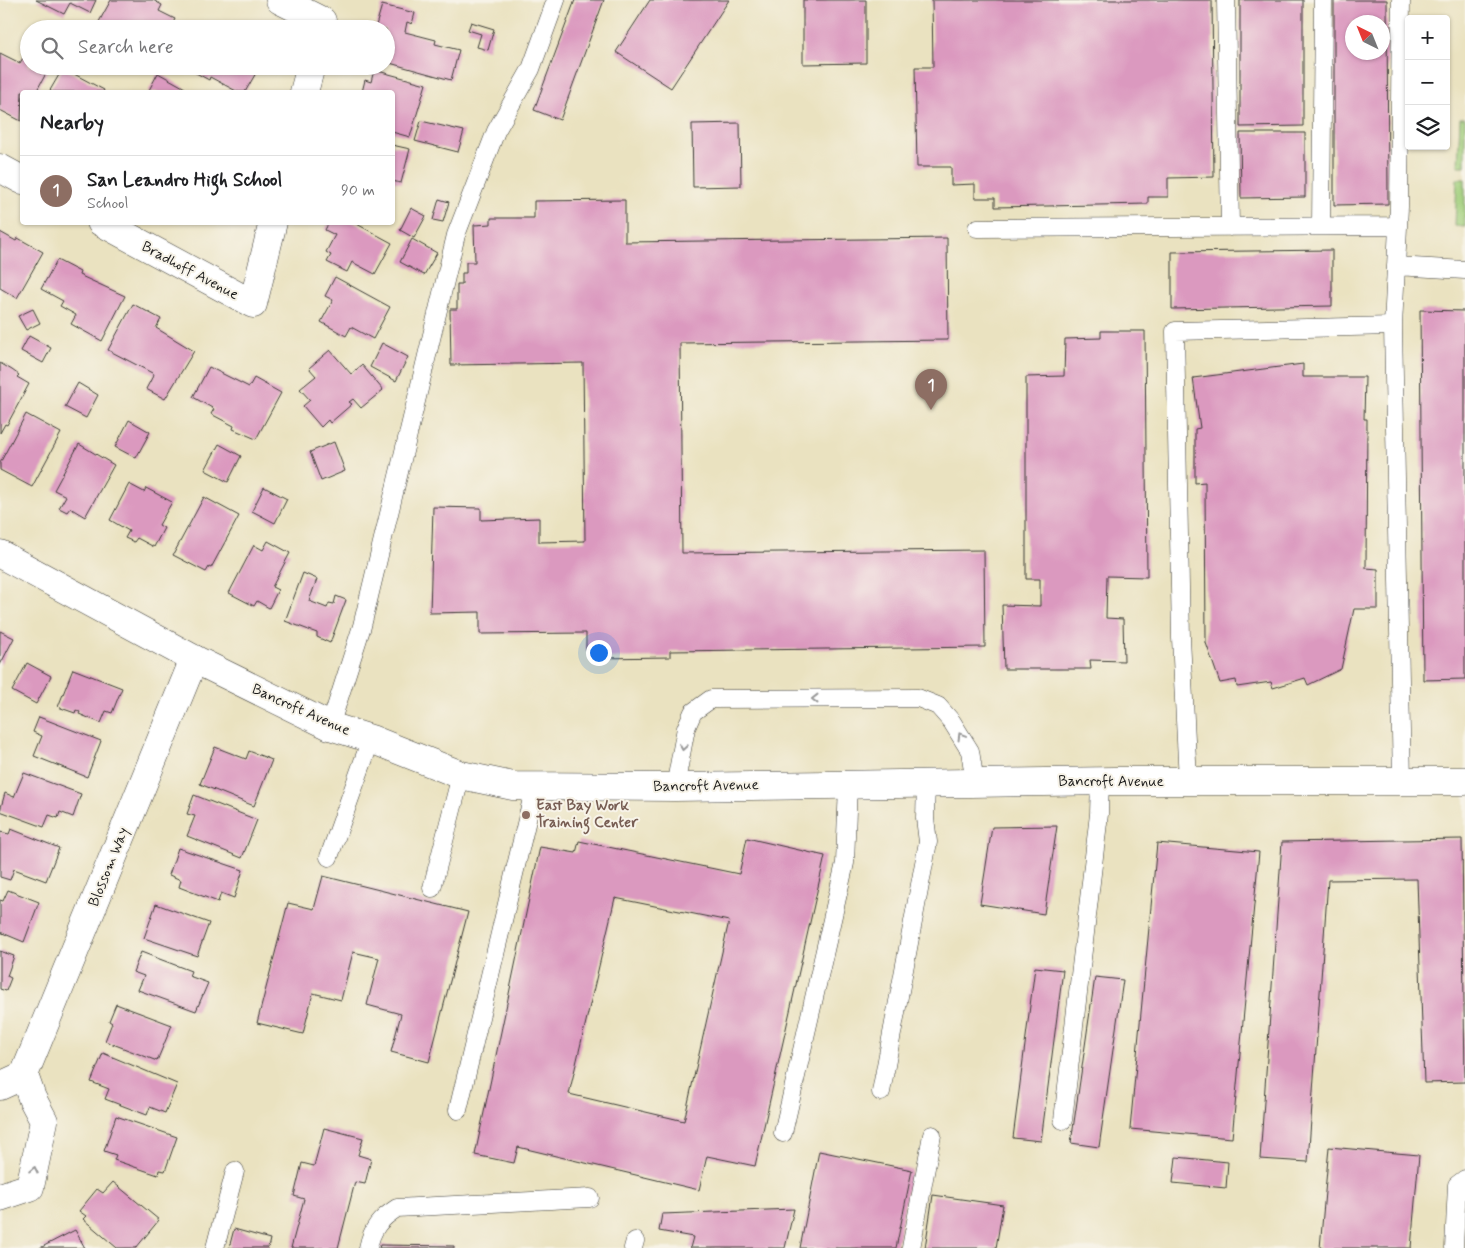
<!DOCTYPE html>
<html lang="en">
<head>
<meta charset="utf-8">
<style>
	body { margin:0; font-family:Mynerve,sans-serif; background:#f6f6f6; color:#202124 }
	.controls { position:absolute; right:15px; top:15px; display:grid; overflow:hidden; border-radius:5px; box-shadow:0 1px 4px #0004 }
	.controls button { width:45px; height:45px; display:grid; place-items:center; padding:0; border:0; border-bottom:1px solid #e0e0e0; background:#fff; color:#202124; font:25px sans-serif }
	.compass { position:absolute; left:1345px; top:15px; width:45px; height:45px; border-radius:50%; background:#fff; box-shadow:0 1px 4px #0004; rotate:317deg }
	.you { position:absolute; left:598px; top:652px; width:18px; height:18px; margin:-12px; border:4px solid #fff; border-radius:50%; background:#1a73e8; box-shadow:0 0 0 8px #1a73e833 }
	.badge { display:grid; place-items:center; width:32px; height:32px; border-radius:50%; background:#111827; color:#fff; font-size:16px; font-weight:700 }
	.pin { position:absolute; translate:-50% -41px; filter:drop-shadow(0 1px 2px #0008) }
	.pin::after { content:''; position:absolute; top:26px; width:18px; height:15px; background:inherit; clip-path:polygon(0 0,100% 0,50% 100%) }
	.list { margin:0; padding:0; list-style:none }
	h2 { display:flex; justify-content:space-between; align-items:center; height:65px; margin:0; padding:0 20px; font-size:21px }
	h2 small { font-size:16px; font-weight:400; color:#757577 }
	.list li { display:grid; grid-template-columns:32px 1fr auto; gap:15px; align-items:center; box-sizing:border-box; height:70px; padding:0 20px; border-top:1px solid #e0e0e0 }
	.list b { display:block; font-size:19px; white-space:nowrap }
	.list p { margin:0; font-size:16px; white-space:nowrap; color:#757577 }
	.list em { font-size:16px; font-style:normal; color:#757577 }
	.icon { flex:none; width:28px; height:28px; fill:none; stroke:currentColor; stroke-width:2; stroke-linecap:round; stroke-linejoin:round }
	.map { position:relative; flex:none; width:1465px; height:1248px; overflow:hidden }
	.search { position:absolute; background:#fff; box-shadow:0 1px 4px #0004; left:20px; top:20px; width:375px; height:55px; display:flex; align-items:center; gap:12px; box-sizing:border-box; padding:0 18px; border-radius:28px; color:#757577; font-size:19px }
	.panel { position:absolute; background:#fff; box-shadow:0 1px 4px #0004; left:20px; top:90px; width:375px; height:135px; border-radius:5px }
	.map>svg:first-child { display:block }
</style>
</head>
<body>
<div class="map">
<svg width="1465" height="1248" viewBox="0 0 1465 1248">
	<rect width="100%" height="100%" fill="#f7f3e8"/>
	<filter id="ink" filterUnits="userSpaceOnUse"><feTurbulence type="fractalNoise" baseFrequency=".02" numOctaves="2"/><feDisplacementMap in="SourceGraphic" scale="10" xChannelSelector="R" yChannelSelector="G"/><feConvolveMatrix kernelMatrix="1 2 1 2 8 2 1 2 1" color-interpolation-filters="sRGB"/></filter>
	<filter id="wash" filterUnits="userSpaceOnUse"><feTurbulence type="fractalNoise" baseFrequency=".0096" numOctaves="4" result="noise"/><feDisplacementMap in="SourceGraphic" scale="20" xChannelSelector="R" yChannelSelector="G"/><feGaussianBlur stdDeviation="1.12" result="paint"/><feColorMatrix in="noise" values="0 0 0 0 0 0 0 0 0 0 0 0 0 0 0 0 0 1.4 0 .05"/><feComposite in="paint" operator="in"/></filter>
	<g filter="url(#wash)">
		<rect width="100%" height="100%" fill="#eae2c0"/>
		<path fill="#a1cf7c" stroke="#5e764c" d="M 1460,118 L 1465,118 L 1465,166 L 1458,166 Z
			M 1457,179 L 1465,179 L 1465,227 L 1455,226 Z"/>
		<g id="blocks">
			<path fill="#db99bf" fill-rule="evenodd" d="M 36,0 L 96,0 L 90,13 L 70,3 L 64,14 Z
				M 111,0 L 153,0 L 162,5 L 159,11 L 175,19 L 170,29 L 95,29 Z
				M 575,0 L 604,0 L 560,120 L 534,110 Z
				M 650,0 L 729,0 L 671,88 L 616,52 Z
				M 803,0 L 866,0 L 866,63 L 803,64 Z
				M 932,0 L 1212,0 L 1214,177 L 1168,178 L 1168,197 L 1148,197 L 1148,204 L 995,207 L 995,198 L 975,198 L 975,184 L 951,185 L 951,167 L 917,167 L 915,67 L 933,67 Z
				M 1240,0 L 1303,0 L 1303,126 L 1240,127 Z
				M 1334,0 L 1387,0 L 1388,204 L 1334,205 ZM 1352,22 L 1382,22 L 1382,52 L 1352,52 Z
				M 382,5 L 415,13 L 412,24 L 407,22 L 405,32 L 436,40 L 435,44 L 459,50 L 451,80 L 386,62 L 386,29 L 375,29 Z
				M 471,22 L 494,29 L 488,50 L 477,47 L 481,34 L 468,30 Z
				M 27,51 L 29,66 L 50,66 L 36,92 L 22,92 L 21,121 L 0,110 L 0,53 L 20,63 Z
				M 183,66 L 260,66 L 245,92 L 238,92 L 210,77 L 209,80 Z
				M 63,68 L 104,90 L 103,92 L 49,92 Z
				M 374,70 L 426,84 L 410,137 L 392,132 L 392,92 L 362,92 L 365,80 L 371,82 Z
				M 158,73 L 185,88 L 182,92 L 148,92 Z
				M 421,121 L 464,131 L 458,152 L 415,141 Z
				M 740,123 L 741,186 L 693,187 L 692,124 Z
				M 1240,133 L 1305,133 L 1305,197 L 1241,198 Z
				M 392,145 L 410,149 L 401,183 L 392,181 Z
				M 439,199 L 449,202 L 443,222 L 433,220 Z
				M 625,200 L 625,242 L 947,238 L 948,340 L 680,343 L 682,553 L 984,550 L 985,647 L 670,651 L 670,657 L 599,658 L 599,651 L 586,651 L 586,633 L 480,634 L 480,612 L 430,613 L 433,507 L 481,508 L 481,520 L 539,518 L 539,542 L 585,541 L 583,363 L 451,365 L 450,309 L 457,309 L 457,284 L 462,284 L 462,273 L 466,273 L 466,262 L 475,262 L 474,225 L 491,224 L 491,218 L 534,218 L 534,201 Z
				M 411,208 L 426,216 L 414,238 L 400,230 Z
				M 329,222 L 353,222 L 392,243 L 375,274 L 352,262 L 347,272 L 327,262 L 331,255 L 326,252 L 335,235 L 325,230 Z
				M 0,232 L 16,241 L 18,238 L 43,252 L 17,298 L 0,288 Z
				M 412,239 L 437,253 L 424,275 L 400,262 Z
				M 1332,250 L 1332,306 L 1172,309 L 1172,252 Z
				M 57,260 L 80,272 L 79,275 L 125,296 L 102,341 L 71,324 L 76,315 L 60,306 L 63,301 L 41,289 Z
				M 335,277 L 390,307 L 373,339 L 351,327 L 346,336 L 321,322 L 333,300 L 325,296 Z
				M 133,304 L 161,319 L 156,328 L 194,351 L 165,399 L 146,389 L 154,374 L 108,350 Z
				M 33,309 L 40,323 L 26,330 L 18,316 Z
				M 1420,310 L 1465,311 L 1465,679 L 1423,680 Z
				M 1101,331 L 1145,331 L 1147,577 L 1107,576 L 1106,618 L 1123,619 L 1124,661 L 1090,660 L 1091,669 L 1004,669 L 1002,605 L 1040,606 L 1040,579 L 1026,579 L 1026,377 L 1064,376 L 1065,339 L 1101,338 Z
				M 29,336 L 51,348 L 43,363 L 21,351 Z
				M 382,343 L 408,357 L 396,381 L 370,367 Z
				M 330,350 L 351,374 L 362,365 L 383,390 L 361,408 L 353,399 L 349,402 L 352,404 L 330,423 L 328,420 L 321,427 L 303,406 L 310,400 L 300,389 L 316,376 L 309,368 Z
				M 0,363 L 12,370 L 19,375 L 17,377 L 29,384 L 7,425 L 5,424 L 0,433 Z
				M 1303,364 L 1303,377 L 1365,377 L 1364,419 L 1367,419 L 1366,568 L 1378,569 L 1378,609 L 1354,609 L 1341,669 L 1308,685 L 1305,678 L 1273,688 L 1271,682 L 1237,687 L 1236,680 L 1220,683 L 1206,643 L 1205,482 L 1195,483 L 1195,429 L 1200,428 L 1193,378 Z
				M 209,367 L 249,387 L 254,378 L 281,393 L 256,439 L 233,429 L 234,426 L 211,414 L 214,409 L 193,397 Z
				M 78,383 L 98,395 L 86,418 L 65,407 Z
				M 26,414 L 61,433 L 32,487 L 0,470 L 0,463 Z
				M 129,420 L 150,432 L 136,458 L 115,447 Z
				M 334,442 L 345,471 L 321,481 L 310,452 Z
				M 79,444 L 114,465 L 85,517 L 70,508 L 67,512 L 59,508 L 66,496 L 54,490 Z
				M 219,444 L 241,456 L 228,482 L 205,470 Z
				M 129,484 L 144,492 L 146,488 L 172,502 L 159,525 L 164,528 L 154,547 L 137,538 L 134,542 L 125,538 L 129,531 L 110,520 Z
				M 264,487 L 287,499 L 275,523 L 252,511 Z
				M 204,497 L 239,516 L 211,568 L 209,567 L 206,572 L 173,555 Z
				M 268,541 L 290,553 L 272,587 L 278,590 L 269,608 L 257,601 L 254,606 L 229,593 L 254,545 L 263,550 Z
				M 303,573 L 317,579 L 309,601 L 327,608 L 329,603 L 334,604 L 336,596 L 346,600 L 330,643 L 317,637 L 317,633 L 285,621 Z
				M 0,631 L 14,638 L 0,665 Z
				M 27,663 L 51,676 L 36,704 L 12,691 Z
				M 73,669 L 122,688 L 112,713 L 106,711 L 101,723 L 79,714 L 80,712 L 76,710 L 75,713 L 58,707 Z
				M 39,717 L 101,741 L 87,777 L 34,756 L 42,736 L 33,732 Z
				M 215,747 L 246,759 L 249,751 L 272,760 L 254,806 L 200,784 Z
				M 24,773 L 81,794 L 73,817 L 60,812 L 58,818 L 49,815 L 44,827 L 0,811 L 5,793 L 14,797 Z
				M 194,795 L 257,820 L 242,858 L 187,836 L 195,816 L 187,814 Z
				M 1057,826 L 1044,914 L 980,904 L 992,827 Z
				M 11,829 L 59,848 L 46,881 L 14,869 L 10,880 L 0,877 L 0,832 L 9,834 Z
				M 747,838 L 825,856 L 755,1166 L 707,1156 L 699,1190 L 518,1147 L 514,1163 L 475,1155 L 540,847 L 576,853 L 579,841 L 739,874 ZM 615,898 L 729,921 L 684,1121 L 569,1094 Z
				M 1462,839 L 1465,1082 L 1424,1083 L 1417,879 L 1328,880 L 1308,1162 L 1260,1159 L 1282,842 Z
				M 1157,843 L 1259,852 L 1232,1138 L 1130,1129 Z
				M 178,848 L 243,870 L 234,898 L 221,893 L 218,902 L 179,887 L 181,880 L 169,875 Z
				M 323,876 L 468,912 L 429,1062 L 391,1052 L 401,1014 L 367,1005 L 379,958 L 353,952 L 341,1000 L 313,993 L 303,1034 L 257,1023 L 288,903 L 314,909 Z
				M 8,890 L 39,902 L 24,942 L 0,932 L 0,900 L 3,901 Z
				M 156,904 L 209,923 L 197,956 L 144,938 Z
				M 0,951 L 14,956 L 7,976 L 11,978 L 6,991 L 0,989 Z
				M 141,952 L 191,971 L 189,976 L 208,983 L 196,1011 L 138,990 L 144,976 L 133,972 Z
				M 1035,967 L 1063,970 L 1041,1141 L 1013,1138 Z
				M 1095,977 L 1123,980 L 1099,1147 L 1071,1143 Z
				M 116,1004 L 172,1025 L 157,1061 L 105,1041 L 112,1023 L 109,1021 Z
				M 103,1053 L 177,1084 L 165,1113 L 150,1107 L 147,1115 L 105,1099 L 109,1089 L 91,1082 Z
				M 116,1116 L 177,1137 L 165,1171 L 159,1170 L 158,1175 L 114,1160 L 116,1155 L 104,1151 Z
				M 324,1128 L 363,1138 L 358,1155 L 371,1159 L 365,1184 L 355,1182 L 338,1248 L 291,1248 L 304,1199 L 294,1196 L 302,1163 L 314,1166 Z
				M 1329,1147 L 1419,1155 L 1411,1248 L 1320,1248 Z
				M 819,1151 L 912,1170 L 896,1248 L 800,1248 Z
				M 1176,1157 L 1228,1162 L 1226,1188 L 1173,1183 Z
				M 113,1182 L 159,1220 L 136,1248 L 117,1248 L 83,1219 L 86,1216 L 79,1211 L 97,1189 L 103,1193 Z
				M 933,1195 L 1003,1205 L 996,1248 L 925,1248 Z
				M 794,1209 L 785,1248 L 690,1248 L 693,1237 L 659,1231 L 662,1214 Z
				M 234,1229 L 270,1239 L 268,1248 L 229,1248 Z
				M 75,1230 L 85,1248 L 40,1248 Z
				M 380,1245 L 454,1246 L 454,1248 L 379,1248 Z"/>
		</g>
	</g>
	<g filter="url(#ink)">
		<use href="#blocks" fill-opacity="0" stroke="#3b3a35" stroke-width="1"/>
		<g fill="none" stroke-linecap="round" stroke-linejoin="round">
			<g stroke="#3b3a35" stroke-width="19">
				<path id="lane" d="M 1226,0 L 1230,227
					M 1321,226 L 1323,0
					M 977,228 L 1397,226
					M 1396,266 L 1465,270
					M 1393,326 L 1399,207 L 1401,0
					M 330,726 L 362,626 L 456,235 L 496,131 L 531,69 L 556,0
					M 1188,781 L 1181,638 L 1175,331 L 1393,326 L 1402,782
					M 675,787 L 686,728 L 693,712 L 711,699 L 918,698 L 938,706 L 952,722 L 970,751 L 975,782
					M 329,857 L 371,739
					M 432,888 L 461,775
					M 881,1092 L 928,842 L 925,818 L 926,783
					M 458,1110 L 535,786
					M 1063,1120 L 1099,814 L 1100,781
					M 783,1133 L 845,863 L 848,784
					M 215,1248 L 235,1171
					M 368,1248 C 372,1228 380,1219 397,1208 L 590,1198
					M 633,1248 L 635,1241
					M 911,1248 L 932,1135
					M 1454,1248 L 1457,1185 L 1465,1179"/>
			</g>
			<g stroke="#3b3a35" stroke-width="29">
				<path id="street" d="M 280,0 L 322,21
					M 304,92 L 311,66
					M 0,168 L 22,180
					M 101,222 L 253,304 L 273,222
					M 0,1086 L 24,1075
					M 0,1197 L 30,1187 L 44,1121 L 32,1098 L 24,1075 L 194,659"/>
			</g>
			<g stroke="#3b3a35" stroke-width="29">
				<path id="secondary" d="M 0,554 L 194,659 L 330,726 L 371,739 L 461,775 L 513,786 L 675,787 L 1114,781 L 1465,781"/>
			</g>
			<use href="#lane" stroke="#fff" stroke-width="18"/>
			<use href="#street" stroke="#fff" stroke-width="28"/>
			<use href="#secondary" stroke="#fff" stroke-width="28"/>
		</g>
		<defs><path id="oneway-chevron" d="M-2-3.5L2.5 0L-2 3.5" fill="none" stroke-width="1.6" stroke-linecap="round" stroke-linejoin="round" transform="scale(1.25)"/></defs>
		<g stroke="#999">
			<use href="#oneway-chevron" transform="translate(815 699) rotate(180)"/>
			<use href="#oneway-chevron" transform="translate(961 736) rotate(-121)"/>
			<use href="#oneway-chevron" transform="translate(683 747) rotate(99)"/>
			<use href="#oneway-chevron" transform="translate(34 1170) rotate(-78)"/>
		</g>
	</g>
	<circle fill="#8d6e63" stroke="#f7f3e8" stroke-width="2" cx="526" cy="815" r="5"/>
	<g text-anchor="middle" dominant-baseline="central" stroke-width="4" stroke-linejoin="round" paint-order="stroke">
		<g font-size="15" fill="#1c1c1c" stroke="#f7f3e8">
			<text transform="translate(190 271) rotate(28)">Bradhoff Avenue</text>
			<text transform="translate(301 710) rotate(24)">Bancroft Avenue</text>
			<text x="1111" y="782">Bancroft Avenue</text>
			<text transform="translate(706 786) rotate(-1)">Bancroft Avenue</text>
			<text transform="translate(109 867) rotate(-68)">Blossom Way</text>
		</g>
		<g font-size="15" font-weight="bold" fill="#785e54" stroke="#f7f3e8" text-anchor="start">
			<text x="536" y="806">East Bay Work<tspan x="536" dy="17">Training Center</tspan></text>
		</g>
	</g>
</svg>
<div class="controls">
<button>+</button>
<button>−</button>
<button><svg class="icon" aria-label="layers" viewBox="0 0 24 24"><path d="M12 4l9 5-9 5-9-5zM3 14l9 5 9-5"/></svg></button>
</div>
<svg class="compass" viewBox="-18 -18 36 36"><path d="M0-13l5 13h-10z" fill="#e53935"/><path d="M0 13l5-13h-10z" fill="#757577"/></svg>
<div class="you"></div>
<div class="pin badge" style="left:931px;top:410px;background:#8d6e63">1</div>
<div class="search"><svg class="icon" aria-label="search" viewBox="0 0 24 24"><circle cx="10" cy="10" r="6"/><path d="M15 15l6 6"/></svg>Search here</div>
<section class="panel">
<h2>Nearby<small></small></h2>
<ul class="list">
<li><span class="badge" style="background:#8d6e63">1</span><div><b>San Leandro High School</b><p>School</p></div><em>90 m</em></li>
</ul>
</section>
</div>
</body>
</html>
